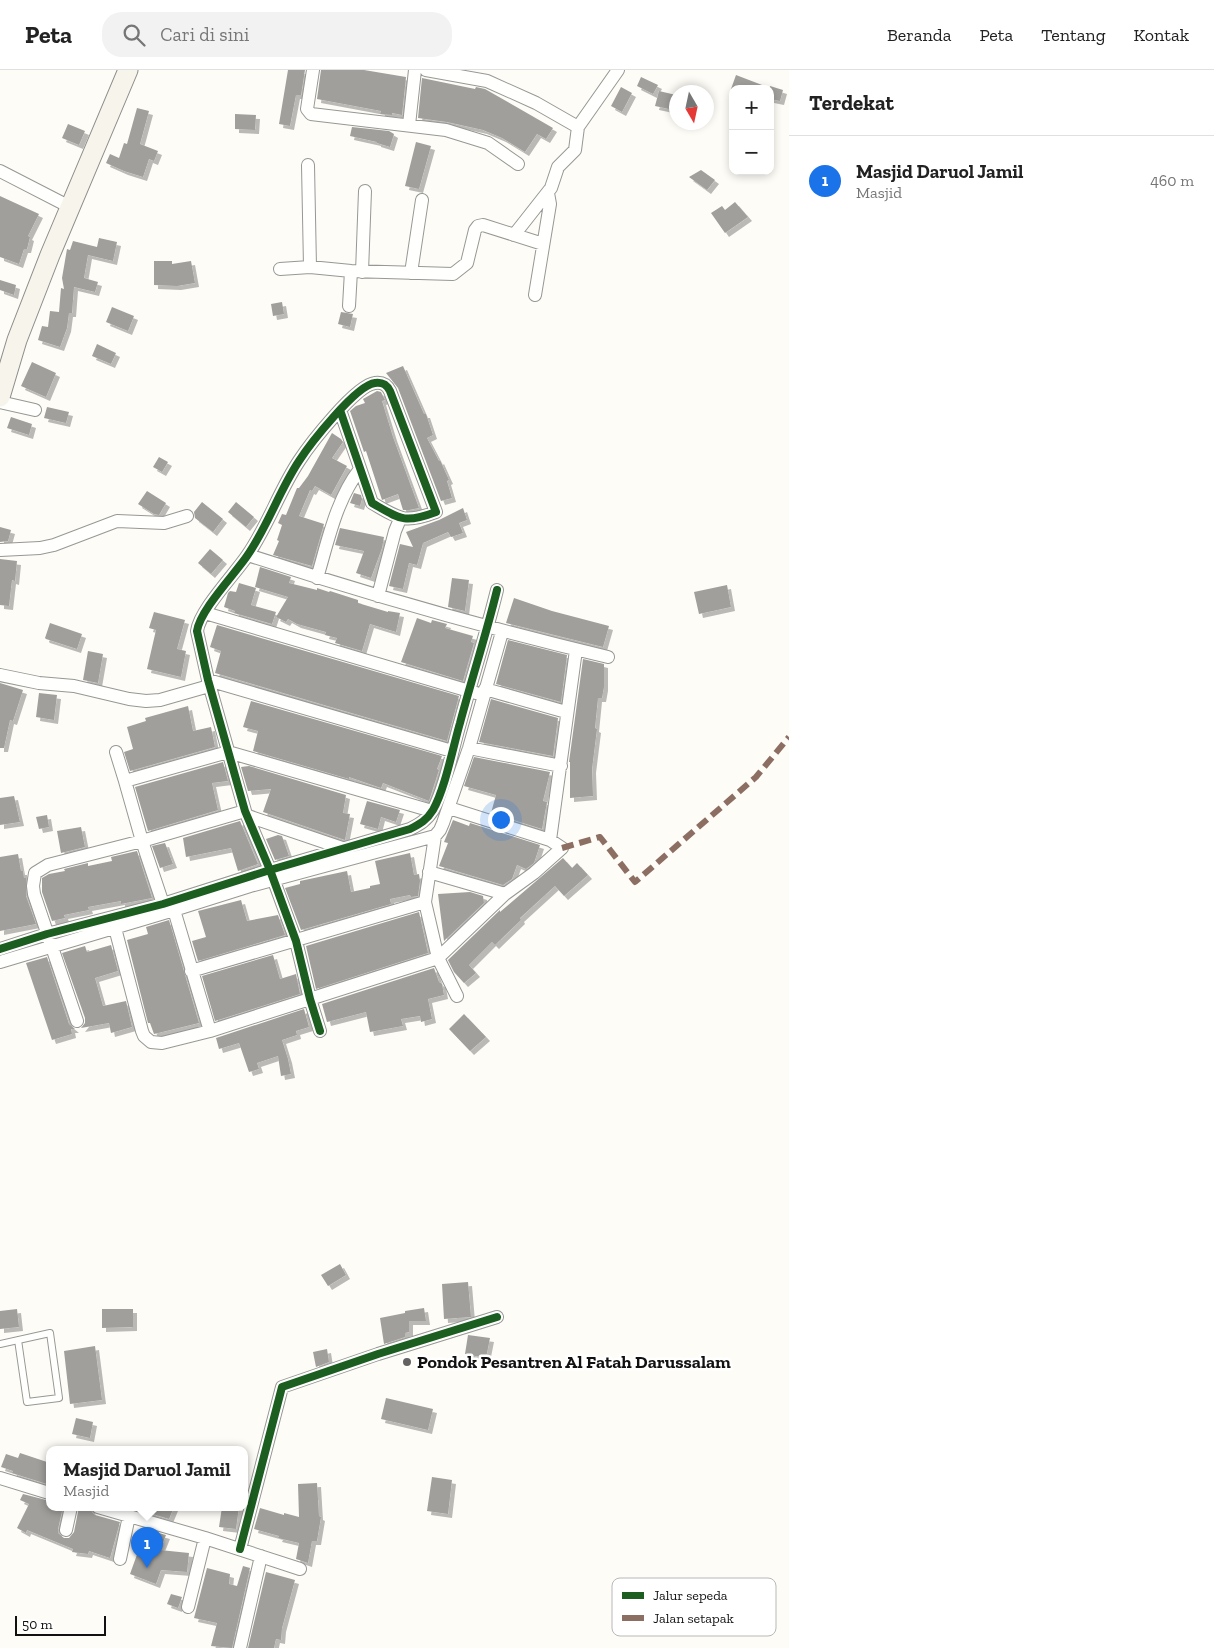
<!DOCTYPE html>
<html lang="id">
<head>
<meta charset="utf-8">
<style>
	body { margin:0; font-family:"Zilla Slab",serif; background:#f2f2f2; color:#222 }
	.controls { position:absolute; right:15px; top:15px; display:grid; overflow:hidden; border-radius:10px; box-shadow:0 2px 8px #0003 }
	.controls button { width:45px; height:45px; display:grid; place-items:center; padding:0; border:0; border-bottom:1px solid #e0e0e0; background:#fff; color:#222; font:25px sans-serif }
	.compass { position:absolute; left:669px; top:15px; width:45px; height:45px; border-radius:50%; background:#fff; box-shadow:0 2px 8px #0003; rotate:171deg }
	.scale { position:absolute; left:15px; bottom:12px; width:91px; box-sizing:border-box; padding-left:5px; border:2px solid #111; border-top:0; font-size:14px; line-height:18px; white-space:nowrap; color:#111; -webkit-text-stroke:4px #fff; paint-order:stroke }
	.you { position:absolute; left:500px; top:749px; width:18px; height:18px; margin:-12px; border:4px solid #fff; border-radius:50%; background:#1a73e8; box-shadow:0 0 0 8px #1a73e833 }
	.badge { display:grid; place-items:center; width:32px; height:32px; border-radius:50%; background:#1a73e8; color:#fff; font-size:16px; font-weight:700 }
	.pin { position:absolute; translate:-50% -41px; filter:drop-shadow(0 1px 2px #0008) }
	.pin::after { content:''; position:absolute; top:26px; width:18px; height:15px; background:inherit; clip-path:polygon(0 0,100% 0,50% 100%) }
	.popup { position:absolute; left:46px; top:1376px; width:202px; height:65px; box-sizing:border-box; display:grid; place-content:center; border-radius:10px; background:#fff; filter:drop-shadow(0 1px 4px #0005); font-size:16px; white-space:nowrap; color:#767676 }
	.popup b { font-size:19px; color:#222 }
	.popup::after { content:''; position:absolute; left:50%; top:100%; margin-left:-10px; border:10px solid transparent; border-top-color:#fff }
	.list { margin:0; padding:0; list-style:none }
	h2 { display:flex; justify-content:space-between; align-items:center; height:65px; margin:0; padding:0 20px; font-size:21px }
	h2 small { font-size:16px; font-weight:400; color:#767676 }
	.list li { display:grid; grid-template-columns:32px 1fr auto; gap:15px; align-items:center; box-sizing:border-box; height:90px; padding:0 20px; border-top:1px solid #e0e0e0 }
	.list b { display:block; font-size:19px; white-space:nowrap }
	.list p { margin:0; font-size:16px; white-space:nowrap; color:#767676 }
	.list em { font-size:16px; font-style:normal; color:#767676 }
	.icon { flex:none; width:28px; height:28px; fill:none; stroke:currentColor; stroke-width:2; stroke-linecap:round; stroke-linejoin:round }
	.map { position:relative; flex:none; width:789px; height:1578px; overflow:hidden }
	header { display:flex; align-items:center; gap:30px; box-sizing:border-box; height:70px; padding:0 25px; background:#fff; border-bottom:1px solid #e0e0e0 }
	header strong { font-size:24px }
	nav { display:flex; gap:28px; margin-inline-start:auto; font-size:18px }
	.search { width:350px; height:45px; background:#f2f2f2; display:flex; align-items:center; gap:12px; box-sizing:border-box; padding:0 18px; border-radius:20px; color:#767676; font-size:19px }
	main { display:flex }
	aside { flex:1; background:#fff }
	.map>svg:first-child { display:block }
</style>
</head>
<body>
<header>
<strong>Peta</strong>
<div class="search"><svg class="icon" aria-label="search" viewBox="0 0 24 24"><circle cx="10" cy="10" r="6"/><path d="M15 15l6 6"/></svg>Cari di sini</div>
<nav><a>Beranda</a><a>Peta</a><a>Tentang</a><a>Kontak</a></nav>
</header>
<main>
<div class="map">
<svg width="789" height="1578" viewBox="0 0 789 1578">
	<defs>
		<filter id="shadow"><feDropShadow dx="4" dy="4" stdDeviation="0" flood-color="#0004"/></filter>
	</defs>
	<rect width="100%" height="100%" fill="#fdfcf7"/>
	<path fill="#a19f9c" filter="url(#shadow)" d="M 288,0 L 305,0 L 301,25 L 296,25 L 290,56 L 279,54 Z
		M 321,0 L 364,0 L 406,7 L 402,45 L 392,43 L 392,45 L 380,44 L 381,41 L 317,29 Z
		M 736,5 L 770,18 L 770,19 L 731,19 Z
		M 641,7 L 658,15 L 653,24 L 637,16 Z
		M 422,8 L 475,19 L 476,17 L 485,19 L 553,58 L 546,69 L 537,64 L 525,82 L 502,68 L 483,60 L 447,52 L 418,48 Z
		M 770,16 L 783,20 L 780,31 L 770,29 Z
		M 621,17 L 632,23 L 622,42 L 611,36 Z
		M 659,21 L 676,25 L 674,40 L 655,36 Z
		M 137,38 L 149,41 L 140,74 L 158,81 L 154,91 L 149,89 L 143,107 L 124,101 L 106,93 L 110,84 L 119,88 L 124,73 L 127,74 Z
		M 235,44 L 256,45 L 255,60 L 235,59 Z
		M 68,54 L 85,61 L 79,75 L 62,68 Z
		M 352,57 L 389,61 L 394,64 L 390,77 L 377,73 L 377,72 L 350,66 Z
		M 416,72 L 431,76 L 419,119 L 405,116 Z
		M 701,100 L 715,110 L 707,120 L 689,107 Z
		M 0,126 L 39,144 L 28,166 L 30,167 L 27,179 L 24,179 L 19,194 L 0,187 Z
		M 735,132 L 748,147 L 725,163 L 711,143 L 722,136 L 725,140 Z
		M 99,168 L 117,172 L 113,191 L 88,185 L 84,208 L 98,212 L 95,222 L 74,217 L 72,243 L 69,243 L 67,258 L 60,277 L 38,270 L 42,256 L 48,257 L 50,241 L 59,242 L 61,218 L 64,219 L 62,208 L 67,179 L 70,180 L 73,171 L 97,177 Z
		M 154,191 L 172,191 L 172,194 L 191,191 L 195,213 L 177,216 L 154,215 Z
		M 0,210 L 16,215 L 14,225 L 0,220 Z
		M 282,232 L 284,244 L 273,246 L 271,234 Z
		M 112,237 L 134,246 L 128,261 L 106,252 Z
		M 341,242 L 353,244 L 350,257 L 338,254 Z
		M 97,274 L 116,283 L 111,294 L 92,286 Z
		M 32,292 L 56,303 L 46,327 L 21,316 Z
		M 403,296 L 424,344 L 426,344 L 433,365 L 427,368 L 439,391 L 440,390 L 449,410 L 447,411 L 452,428 L 441,431 L 398,318 L 386,303 Z
		M 377,321 L 381,322 L 385,330 L 382,331 L 393,367 L 419,438 L 409,440 L 403,440 L 398,424 L 382,430 L 366,381 L 364,382 L 350,341 L 356,336 L 365,333 L 363,329 Z
		M 47,337 L 69,342 L 66,353 L 44,348 Z
		M 11,347 L 32,354 L 29,365 L 7,358 Z
		M 332,363 L 341,369 L 343,372 L 332,388 L 347,396 L 331,425 L 315,416 L 312,421 L 310,420 L 299,446 L 324,454 L 312,496 L 273,485 L 279,471 L 277,470 L 282,455 L 278,453 L 282,444 L 286,445 L 297,418 L 299,418 L 308,406 Z
		M 159,387 L 168,392 L 162,402 L 153,397 Z
		M 147,421 L 166,433 L 159,445 L 154,444 L 138,434 Z
		M 354,423 L 361,425 L 362,429 L 360,436 L 350,433 Z
		M 202,432 L 223,449 L 213,462 L 195,448 L 194,442 Z
		M 236,432 L 254,447 L 246,457 L 228,442 Z
		M 463,438 L 467,450 L 459,453 L 463,463 L 451,467 L 448,462 L 423,473 L 417,495 L 409,493 L 403,519 L 389,516 L 400,474 L 413,477 L 406,462 L 439,450 Z
		M 0,457 L 11,460 L 8,471 L 0,472 Z
		M 340,458 L 384,467 L 382,478 L 371,508 L 356,503 L 364,481 L 335,475 Z
		M 210,479 L 223,490 L 211,504 L 198,493 Z
		M 0,489 L 17,491 L 15,511 L 12,510 L 9,536 L 0,535 Z
		M 260,497 L 291,507 L 289,513 L 317,520 L 317,518 L 329,522 L 330,521 L 358,530 L 358,533 L 388,542 L 388,541 L 400,543 L 396,562 L 370,554 L 362,581 L 335,573 L 337,568 L 325,565 L 326,562 L 297,554 L 288,549 L 286,552 L 276,547 L 288,527 L 255,517 Z
		M 452,508 L 469,510 L 465,541 L 448,537 Z
		M 239,513 L 256,518 L 251,535 L 276,542 L 272,554 L 234,543 L 235,541 L 224,537 L 228,523 L 230,521 L 236,522 Z
		M 727,515 L 731,537 L 699,544 L 694,522 Z
		M 514,528 L 552,541 L 609,556 L 603,577 L 506,553 Z
		M 154,542 L 185,550 L 177,579 L 186,581 L 181,607 L 147,599 L 156,560 L 149,558 Z
		M 417,548 L 431,553 L 432,550 L 447,554 L 445,558 L 473,566 L 471,572 L 474,573 L 463,611 L 401,592 Z
		M 50,553 L 82,564 L 77,579 L 46,569 L 45,568 Z
		M 217,555 L 459,626 L 447,671 L 215,603 L 221,581 L 210,577 Z
		M 508,570 L 567,585 L 561,632 L 496,614 Z
		M 88,581 L 103,584 L 98,613 L 83,610 Z
		M 583,589 L 604,594 L 604,617 L 602,628 L 598,628 L 595,658 L 597,659 L 592,699 L 593,726 L 570,728 L 570,692 L 569,692 Z
		M 0,613 L 23,620 L 13,651 L 10,650 L 4,678 L 0,678 Z
		M 39,623 L 57,625 L 54,650 L 36,647 Z
		M 491,629 L 558,648 L 553,686 L 479,672 Z
		M 251,631 L 442,686 L 437,699 L 439,700 L 438,703 L 429,731 L 383,713 L 381,718 L 349,707 L 349,709 L 253,681 L 258,661 L 243,657 Z
		M 188,636 L 193,661 L 211,657 L 215,677 L 130,701 L 124,682 L 133,679 L 127,657 L 146,651 L 145,648 Z
		M 474,687 L 550,702 L 543,731 L 547,732 L 542,759 L 491,743 L 496,725 L 464,716 Z
		M 223,692 L 228,711 L 212,713 L 218,740 L 148,761 L 135,717 Z
		M 249,696 L 346,725 L 343,743 L 350,744 L 345,770 L 263,742 L 271,719 L 248,721 L 241,697 Z
		M 14,726 L 20,752 L 0,755 L 0,728 Z
		M 367,731 L 400,740 L 396,752 L 381,747 L 378,759 L 360,754 Z
		M 47,745 L 49,757 L 39,759 L 36,747 Z
		M 453,750 L 469,756 L 470,753 L 540,775 L 534,793 L 526,799 L 517,795 L 512,809 L 503,815 L 439,796 L 448,773 L 444,772 Z
		M 240,751 L 258,794 L 238,801 L 231,778 L 186,787 L 183,768 Z
		M 81,757 L 85,777 L 61,783 L 57,761 Z
		M 278,765 L 282,766 L 289,786 L 275,790 L 266,769 Z
		M 165,773 L 173,794 L 160,798 L 152,776 Z
		M 137,781 L 152,828 L 121,834 L 121,831 L 88,837 L 89,840 L 64,845 L 65,848 L 52,851 L 42,822 L 42,808 L 49,804 L 65,801 L 64,799 L 88,793 L 88,796 L 112,791 L 111,787 Z
		M 410,783 L 414,805 L 419,804 L 420,811 L 418,826 L 411,827 L 410,825 L 390,829 L 391,834 L 301,860 L 285,818 L 300,814 L 300,811 L 347,801 L 351,822 L 370,818 L 370,816 L 380,814 L 375,791 Z
		M 18,784 L 21,801 L 23,801 L 24,808 L 26,808 L 26,826 L 36,854 L 0,861 L 0,787 Z
		M 563,788 L 572,798 L 577,793 L 588,805 L 564,826 L 555,816 L 520,848 L 521,850 L 495,875 L 492,872 L 469,895 L 476,903 L 464,913 L 454,902 L 448,890 L 500,840 L 500,842 Z
		M 470,822 L 483,826 L 484,833 L 444,871 L 438,824 Z
		M 241,830 L 247,851 L 278,845 L 285,865 L 198,891 L 192,871 L 206,867 L 198,841 Z
		M 419,842 L 428,883 L 316,919 L 306,876 Z
		M 169,850 L 199,953 L 154,964 L 150,953 L 148,953 L 127,870 L 148,864 L 146,857 Z
		M 111,875 L 118,901 L 95,908 L 103,936 L 126,931 L 132,957 L 111,963 L 109,953 L 81,958 L 85,953 L 85,948 L 62,883 L 85,876 L 87,882 Z
		M 273,885 L 280,909 L 296,904 L 300,924 L 215,951 L 202,906 Z
		M 47,887 L 69,954 L 75,959 L 71,959 L 72,964 L 52,970 L 26,893 Z
		M 434,898 L 439,912 L 442,914 L 444,925 L 428,929 L 432,949 L 421,952 L 420,946 L 401,949 L 403,956 L 370,962 L 366,942 L 327,952 L 322,934 Z
		M 304,939 L 309,957 L 296,961 L 297,965 L 282,970 L 288,989 L 291,1004 L 281,1006 L 278,986 L 257,993 L 259,999 L 249,1002 L 239,973 L 219,979 L 216,968 Z
		M 464,944 L 486,967 L 470,981 L 449,959 Z
		M 340,1194 L 346,1205 L 328,1216 L 321,1205 Z
		M 468,1212 L 471,1247 L 444,1249 L 442,1214 Z
		M 424,1238 L 426,1251 L 409,1251 L 409,1262 L 405,1263 L 405,1267 L 384,1274 L 380,1248 L 405,1243 L 405,1241 Z
		M 17,1239 L 19,1257 L 0,1259 L 0,1241 Z
		M 102,1239 L 133,1239 L 133,1257 L 102,1258 Z
		M 468,1265 L 490,1268 L 486,1288 L 465,1284 Z
		M 95,1276 L 102,1330 L 70,1334 L 64,1281 Z
		M 327,1279 L 329,1292 L 316,1297 L 313,1282 Z
		M 386,1328 L 433,1339 L 428,1360 L 381,1349 Z
		M 76,1348 L 93,1352 L 90,1368 L 72,1364 Z
		M 20,1383 L 50,1393 L 50,1415 L 12,1403 L 13,1401 L 1,1397 L 6,1384 L 18,1388 Z
		M 432,1407 L 452,1410 L 448,1444 L 427,1441 Z
		M 317,1413 L 319,1446 L 321,1447 L 317,1471 L 312,1471 L 308,1493 L 296,1489 L 299,1473 L 278,1468 L 279,1466 L 254,1459 L 260,1438 L 284,1445 L 284,1443 L 299,1447 L 298,1414 Z
		M 23,1424 L 50,1431 L 50,1437 L 63,1437 L 58,1459 L 58,1463 L 64,1468 L 69,1468 L 74,1462 L 79,1437 L 90,1437 L 92,1442 L 95,1445 L 120,1452 L 110,1488 L 89,1481 L 88,1484 L 72,1482 L 73,1479 L 27,1460 L 26,1463 L 17,1458 L 29,1434 L 20,1430 Z
		M 130,1437 L 174,1437 L 169,1449 Z
		M 222,1437 L 239,1437 L 236,1459 L 219,1457 Z
		M 143,1459 L 166,1465 L 160,1480 L 189,1483 L 187,1502 L 161,1500 L 156,1514 L 130,1504 L 139,1479 L 136,1478 Z
		M 243,1496 L 250,1498 L 232,1578 L 211,1576 L 217,1553 L 194,1548 L 207,1498 L 230,1504 L 229,1514 L 237,1516 Z
		M 266,1502 L 295,1510 L 282,1558 L 281,1570 L 276,1569 L 274,1578 L 248,1578 Z
		M 171,1524 L 182,1527 L 178,1538 L 167,1534 Z"/>
	<g fill="none" stroke-linecap="round" stroke-linejoin="round">
		<g stroke="#979795" stroke-width="8">
			<path id="lane" d="M 0,1274 L 50,1263 L 59,1328 L 27,1332 L 18,1270"/>
		</g>
		<g stroke="#979795" stroke-width="14">
			<path id="street" d="M 313,0 L 307,39 L 311,44 L 446,60 L 488,73 L 518,94
				M 426,0 L 487,11 L 536,33 L 578,57
				M 409,55 L 415,0
				M 308,95 L 310,197
				M 0,101 L 70,137
				M 514,165 L 551,118 L 558,97 L 575,80 L 578,57 L 618,0
				M 280,199 L 310,197 L 351,201 L 453,204 L 467,193 L 475,160 L 478,156 L 483,155 L 543,174
				M 362,202 L 365,121
				M 411,203 L 422,130
				M 535,225 L 550,134 L 548,123
				M 349,236 L 351,201
				M 0,332 L 35,340
				M 0,480 L 40,478 L 54,475 L 117,451 L 164,453 L 187,446
				M 248,485 C 367,524 486,558 608,587
				M 317,508 C 328,471 336,430 360,399
				M 378,526 L 395,461 L 400,449
				M 205,543 L 476,623
				M 0,605 L 39,613 L 74,616 L 129,629 L 146,631 L 160,630 L 209,616
				M 208,610 L 452,681
				M 485,619 L 566,642
				M 469,678 L 561,696
				M 116,682 L 125,711
				M 248,746 L 345,779
				M 435,766 L 425,832 L 438,888 L 505,824 L 534,803 L 562,778 L 550,770 L 449,738
				M 550,770 L 576,580
				M 429,802 L 505,824
				M 165,840 L 142,771 L 125,711 L 228,682 L 432,741
				M 174,840 L 210,961
				M 115,858 L 142,961 L 144,966 L 151,972 L 162,973 L 210,961 L 438,888 L 457,926
				M 0,879 L 47,864 L 163,834 L 270,800 L 410,759 C 420,754 427,750 433,740 C 445,719 453,677 460,653 C 472,608 486,565 497,520
				M 0,892 L 174,840 L 250,816 L 435,766 L 440,760 L 443,753 L 469,678 L 502,562
				M 191,901 L 425,832
				M 77,951 L 34,824 L 33,816 L 35,803 L 48,795 L 142,771 L 245,741
				M 320,961 L 310,929 L 296,871 L 270,800 L 245,741 L 208,610 L 197,561 C 200,540 234,505 247,486 C 268,456 279,421 299,391 C 310,374 356,315 375,313 C 383,312 387,315 390,321 L 436,442 C 404,454 400,449 372,433 L 340,340
				M 0,1408 L 49,1423
				M 98,1437 L 205,1468 L 300,1499
				M 66,1460 L 71,1437
				M 240,1479 L 282,1317 L 378,1284 L 497,1247
				M 120,1489 L 129,1446
				M 188,1537 L 205,1468
				M 240,1578 L 261,1486"/>
		</g>
		<g stroke="#8e8d8b" stroke-width="21">
			<path id="secondary" d="M 0,327 L 17,270 L 50,185 L 128,0"/>
		</g>
		<use href="#lane" stroke="#fffffe" stroke-width="6"/>
		<use href="#street" stroke="#fffffe" stroke-width="12"/>
		<use href="#secondary" stroke="#f6f4eb" stroke-width="19"/>
		<path stroke="#8d6e63" stroke-width="6" stroke-dasharray="12 6" stroke-linecap="butt" d="M 562,778 L 600,767 L 635,812 L 756,707 L 789,667"/>
		<g stroke="#fff" stroke-width="11">
			<path id="cycleway" d="M 0,879 L 47,864 L 163,834 L 270,800 L 410,759 C 420,754 427,750 433,740 C 445,719 453,677 460,653 C 472,608 486,565 497,520
				M 320,961 L 310,929 L 296,871 L 270,800 L 245,741 L 208,610 L 197,561 C 200,540 234,505 247,486 C 268,456 279,421 299,391 C 310,374 356,315 375,313 C 383,312 387,315 390,321 L 436,442 C 404,454 400,449 372,433 L 340,340
				M 240,1479 L 282,1317 L 378,1284 L 497,1247"/>
		</g>
		<use href="#cycleway" stroke="#1b5e20" stroke-width="8"/>
	</g>
	<circle fill="#646362" stroke="#fff" stroke-width="2" cx="407" cy="1292" r="5"/>
	<g text-anchor="middle" dominant-baseline="central" stroke-width="5" stroke-linejoin="round" paint-order="stroke">
		<g font-size="18" font-weight="bold" fill="#111" stroke="#fff" text-anchor="start">
			<text x="417" y="1292">Pondok Pesantren Al Fatah Darussalam</text>
		</g>
	</g>
	<rect x="612" y="1508" width="164" height="58" rx="8" fill="#fff" stroke="#b8b8b8" stroke-width="1"/>
	<rect x="622" y="1522" width="22" height="7" fill="#1b5e20"/>
	<rect x="622" y="1545" width="22" height="6" fill="#8d6e63"/>
	<g font-size="14" fill="#111">
		<text x="653" y="1530">Jalur sepeda</text>
		<text x="653" y="1553">Jalan setapak</text>
	</g>
</svg>
<div class="controls">
<button>+</button>
<button>−</button>
</div>
<svg class="compass" viewBox="-18 -18 36 36"><path d="M0-13l5 13h-10z" fill="#e53935"/><path d="M0 13l5-13h-10z" fill="#767676"/></svg>
<div class="scale">50 m</div>
<div class="you"></div>
<div class="pin badge" style="left:147px;top:1498px">1</div>
<div class="popup"><b>Masjid Daruol Jamil</b>Masjid</div>
</div>
<aside>
<h2>Terdekat<small></small></h2>
<ul class="list">
<li><span class="badge">1</span><div><b>Masjid Daruol Jamil</b><p>Masjid</p></div><em>460 m</em></li>
</ul>
</aside>
</main>
</body>
</html>
